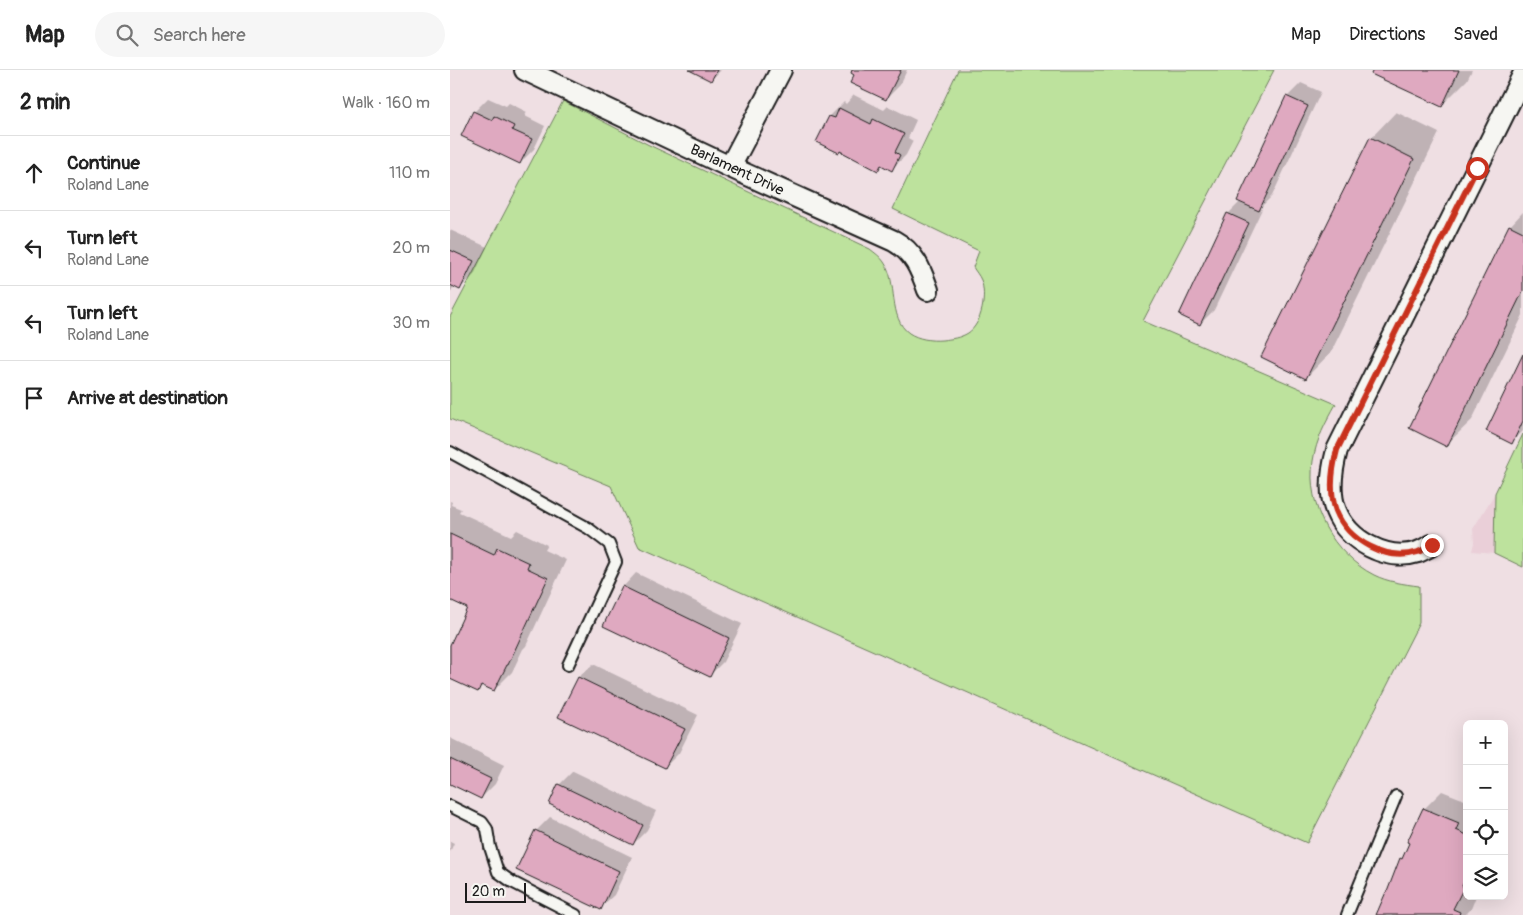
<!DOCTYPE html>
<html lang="en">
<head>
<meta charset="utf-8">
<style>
	body { margin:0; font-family:Pangolin,sans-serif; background:#f6f6f6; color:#222 }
	.controls { position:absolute; right:15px; bottom:15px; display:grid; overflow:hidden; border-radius:8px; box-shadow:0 5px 20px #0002 }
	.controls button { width:45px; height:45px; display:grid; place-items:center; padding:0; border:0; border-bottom:1px solid #e0e0e0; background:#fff; color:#222; font:25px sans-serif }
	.scale { position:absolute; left:15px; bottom:12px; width:61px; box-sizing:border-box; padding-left:5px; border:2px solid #1c1c1c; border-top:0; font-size:14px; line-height:18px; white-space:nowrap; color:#1c1c1c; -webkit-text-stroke:4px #f6f6f2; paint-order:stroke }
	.stop { position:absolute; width:15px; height:15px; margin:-11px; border:4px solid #c8321e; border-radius:50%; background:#fff }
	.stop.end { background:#c8321e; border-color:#fff; box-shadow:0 1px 5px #0008 }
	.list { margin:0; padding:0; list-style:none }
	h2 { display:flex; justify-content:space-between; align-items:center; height:65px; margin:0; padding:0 20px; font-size:21px }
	h2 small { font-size:16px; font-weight:400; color:#767676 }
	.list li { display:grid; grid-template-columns:32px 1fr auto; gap:15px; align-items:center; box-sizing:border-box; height:75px; padding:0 20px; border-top:1px solid #e0e0e0 }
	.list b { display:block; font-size:19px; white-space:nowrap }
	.list p { margin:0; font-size:16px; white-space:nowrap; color:#767676 }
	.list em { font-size:16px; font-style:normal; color:#767676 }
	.icon { flex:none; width:28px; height:28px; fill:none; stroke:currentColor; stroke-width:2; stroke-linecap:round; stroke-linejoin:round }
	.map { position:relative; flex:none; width:1073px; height:845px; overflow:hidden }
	header { display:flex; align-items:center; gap:30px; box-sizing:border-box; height:70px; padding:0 25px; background:#fff; border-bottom:1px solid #e0e0e0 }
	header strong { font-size:24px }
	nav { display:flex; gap:28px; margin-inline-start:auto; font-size:18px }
	.search { width:350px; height:45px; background:#f6f6f6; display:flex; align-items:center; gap:12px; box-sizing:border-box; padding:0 18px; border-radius:28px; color:#767676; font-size:19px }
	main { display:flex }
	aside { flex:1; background:#fff }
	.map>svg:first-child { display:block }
</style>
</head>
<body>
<header>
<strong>Map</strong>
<div class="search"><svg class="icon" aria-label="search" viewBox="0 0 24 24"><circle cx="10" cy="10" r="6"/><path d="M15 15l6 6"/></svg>Search here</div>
<nav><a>Map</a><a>Directions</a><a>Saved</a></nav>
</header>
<main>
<aside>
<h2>2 min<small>Walk · 160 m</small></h2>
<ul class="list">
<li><svg class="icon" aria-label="ahead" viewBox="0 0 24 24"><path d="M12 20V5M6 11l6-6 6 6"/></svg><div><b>Continue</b><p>Roland Lane</p></div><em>110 m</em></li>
<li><svg class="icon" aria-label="left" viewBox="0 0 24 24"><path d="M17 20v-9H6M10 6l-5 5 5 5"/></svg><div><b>Turn left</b><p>Roland Lane</p></div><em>20 m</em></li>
<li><svg class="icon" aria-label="left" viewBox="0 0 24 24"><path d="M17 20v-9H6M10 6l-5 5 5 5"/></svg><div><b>Turn left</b><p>Roland Lane</p></div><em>30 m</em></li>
<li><svg class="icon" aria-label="arrive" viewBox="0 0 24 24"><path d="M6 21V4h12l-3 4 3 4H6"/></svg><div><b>Arrive at destination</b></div></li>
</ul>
</aside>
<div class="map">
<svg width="1073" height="845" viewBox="0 0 1073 845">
	<rect width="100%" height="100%" fill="#efdfe3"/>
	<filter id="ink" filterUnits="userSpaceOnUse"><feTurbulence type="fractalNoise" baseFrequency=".02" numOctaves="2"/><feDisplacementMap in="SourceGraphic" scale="10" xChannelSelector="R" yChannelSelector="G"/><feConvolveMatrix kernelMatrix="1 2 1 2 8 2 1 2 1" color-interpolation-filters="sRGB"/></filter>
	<g filter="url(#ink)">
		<path fill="#eacfd8" d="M 1073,364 L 1073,497 L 1044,483 L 1022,481 L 1024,473 L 1023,459 L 1045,423 Z"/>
		<path fill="#bde29d" stroke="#6c7f5c" d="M 508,0 L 824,0 L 693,251 L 886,334 C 876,352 866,370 863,391 C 856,436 883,484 924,505 C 938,512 954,514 969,516 L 969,553 L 857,773 L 189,477 L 161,416 L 0,349 L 0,247 L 113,31 L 199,75 L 420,179 C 425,183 431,187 434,192 C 448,212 438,248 459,263 C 468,269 481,271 492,270 C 501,269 510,268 518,263 C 532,254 537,225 531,210 C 529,205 525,201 523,197 L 529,181 L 443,139 Z
			M 1073,364 L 1073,497 L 1044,483 L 1045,423 Z"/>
		<path fill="#0003" d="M 241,0 L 271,0 L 261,10 Z
			M 404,0 L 457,0 L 450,15 L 436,29 L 406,4 Z
			M 925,0 L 1022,0 L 1017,10 L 992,35 Z
			M 851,13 L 871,22 L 822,126 L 810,138 L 812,139 L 764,240 L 750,254 L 778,144 L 791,131 L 837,27 Z
			M 404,25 L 434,40 L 438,36 L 466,50 L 458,68 L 463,71 L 456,85 L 442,99 L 433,94 L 427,100 L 390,80 L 368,71 L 380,46 L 394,32 L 396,34 Z
			M 38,28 L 56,36 L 59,33 L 77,42 L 75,46 L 95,56 L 84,79 L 70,93 L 13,66 L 24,42 Z
			M 946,42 L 989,63 L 881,282 L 856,308 L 921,68 Z
			M 1073,142 L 1073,245 L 1022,350 L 996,375 L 1060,156 Z
			M 0,160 L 37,177 L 24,205 L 10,218 L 4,216 L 0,223 Z
			M 1073,287 L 1073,361 L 1062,372 L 1038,361 Z
			M 0,431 L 2,432 L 1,435 L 11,439 L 9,442 L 61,466 L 67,460 L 97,475 L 94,480 L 116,490 L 76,576 L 73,579 L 62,602 L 44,620 L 34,614 L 27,621 L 0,608 L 0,578 L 19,538 L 0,529 Z
			M 186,503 L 292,554 L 273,592 L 259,606 L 173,517 Z
			M 143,594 L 248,645 L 229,683 L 215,697 L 110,646 L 129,607 Z
			M 0,668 L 54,695 L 45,714 L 31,728 L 0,713 Z
			M 123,701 L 206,741 L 197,760 L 183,774 L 109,715 Z
			M 992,721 L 1017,731 L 1017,826 L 1026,826 L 1021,839 L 1015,845 L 927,845 L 940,819 L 951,789 L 955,785 L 974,739 Z
			M 100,747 L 182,787 L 164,825 L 150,838 L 86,761 Z
			M 0,771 L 4,773 L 0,782 Z"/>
		<path fill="#dfa9c0" stroke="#1c1c1c" d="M 239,0 L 267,0 L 261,11 Z
			M 402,0 L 451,0 L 436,30 L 400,13 L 404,5 L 401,3 Z
			M 923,0 L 1009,0 L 992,37 L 921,4 Z
			M 836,26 L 858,36 L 809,141 L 787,131 Z
			M 389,38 L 421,54 L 423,49 L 454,64 L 445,82 L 450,85 L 442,101 L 431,95 L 428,101 L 390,81 L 389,83 L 366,72 L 379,46 L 385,48 Z
			M 23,41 L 42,50 L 44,46 L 64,56 L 62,60 L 82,69 L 70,94 L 11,66 Z
			M 920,67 L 964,89 L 856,309 L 811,287 Z
			M 777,143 L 799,153 L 750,255 L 729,245 Z
			M 1059,155 L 1073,162 L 1073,221 L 997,377 L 959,358 Z
			M 0,180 L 24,191 L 10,220 L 0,215 Z
			M 1073,284 L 1073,351 L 1062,374 L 1036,361 Z
			M 0,464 L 44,485 L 47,478 L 79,493 L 77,498 L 98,508 L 58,595 L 57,595 L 44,621 L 31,615 L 28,622 L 0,609 L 0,575 L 17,538 L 0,530 Z
			M 172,516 L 279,568 L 260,607 L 153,556 Z
			M 128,607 L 235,659 L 215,698 L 108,647 Z
			M 0,689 L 41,709 L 31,729 L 0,714 Z
			M 108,714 L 193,755 L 183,775 L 99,734 Z
			M 973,738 L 1009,753 L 1006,760 L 1017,765 L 1017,806 L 1012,816 L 1014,817 L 1003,839 L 1010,842 L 1009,845 L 926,845 L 936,822 L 937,822 L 950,788 L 952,789 L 959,773 L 957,772 Z
			M 85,760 L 169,801 L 151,840 L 66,800 Z"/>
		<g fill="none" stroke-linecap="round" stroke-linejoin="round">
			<g stroke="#1c1c1c" stroke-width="14">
				<path id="lane" d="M 0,382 L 138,458 L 159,474 L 166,492 L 118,595
					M 0,736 L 32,752 L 37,759 L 40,777 L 48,802 L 62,812 L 126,845
					M 897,845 L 946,726"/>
			</g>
			<g stroke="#1c1c1c" stroke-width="24">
				<path id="street" d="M 75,0 L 280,97 L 444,171 C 464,182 471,200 478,220
					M 280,97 L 331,0
					M 982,475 C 978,477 973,480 968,482 C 937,492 898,471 886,441 C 878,422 882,399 887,380 L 1073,5"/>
			</g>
			<use href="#lane" stroke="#f6f6f2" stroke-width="10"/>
			<use href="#street" stroke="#f6f6f2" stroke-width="20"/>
		</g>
	</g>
	<g fill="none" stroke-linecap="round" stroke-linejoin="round" filter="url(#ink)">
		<path stroke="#c8321e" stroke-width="6" d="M 982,475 C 978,477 973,480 968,482 C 937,492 898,471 886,441 C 879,422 882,399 887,380 L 1027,98"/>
	</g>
	<g text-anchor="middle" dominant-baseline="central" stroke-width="5" stroke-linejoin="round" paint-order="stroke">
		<g font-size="15" fill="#1c1c1c" stroke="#f6f6f2">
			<text transform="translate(287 100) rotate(25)">Barlament Drive</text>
		</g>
	</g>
</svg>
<div class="controls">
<button>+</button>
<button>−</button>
<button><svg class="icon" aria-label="locate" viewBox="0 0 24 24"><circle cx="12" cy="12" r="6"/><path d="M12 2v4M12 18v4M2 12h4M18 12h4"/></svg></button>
<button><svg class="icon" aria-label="layers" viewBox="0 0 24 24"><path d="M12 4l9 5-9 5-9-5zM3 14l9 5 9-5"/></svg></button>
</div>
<div class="scale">20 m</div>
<div class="stop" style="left:1027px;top:98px"></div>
<div class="stop end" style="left:982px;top:475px"></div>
</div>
</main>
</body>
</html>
